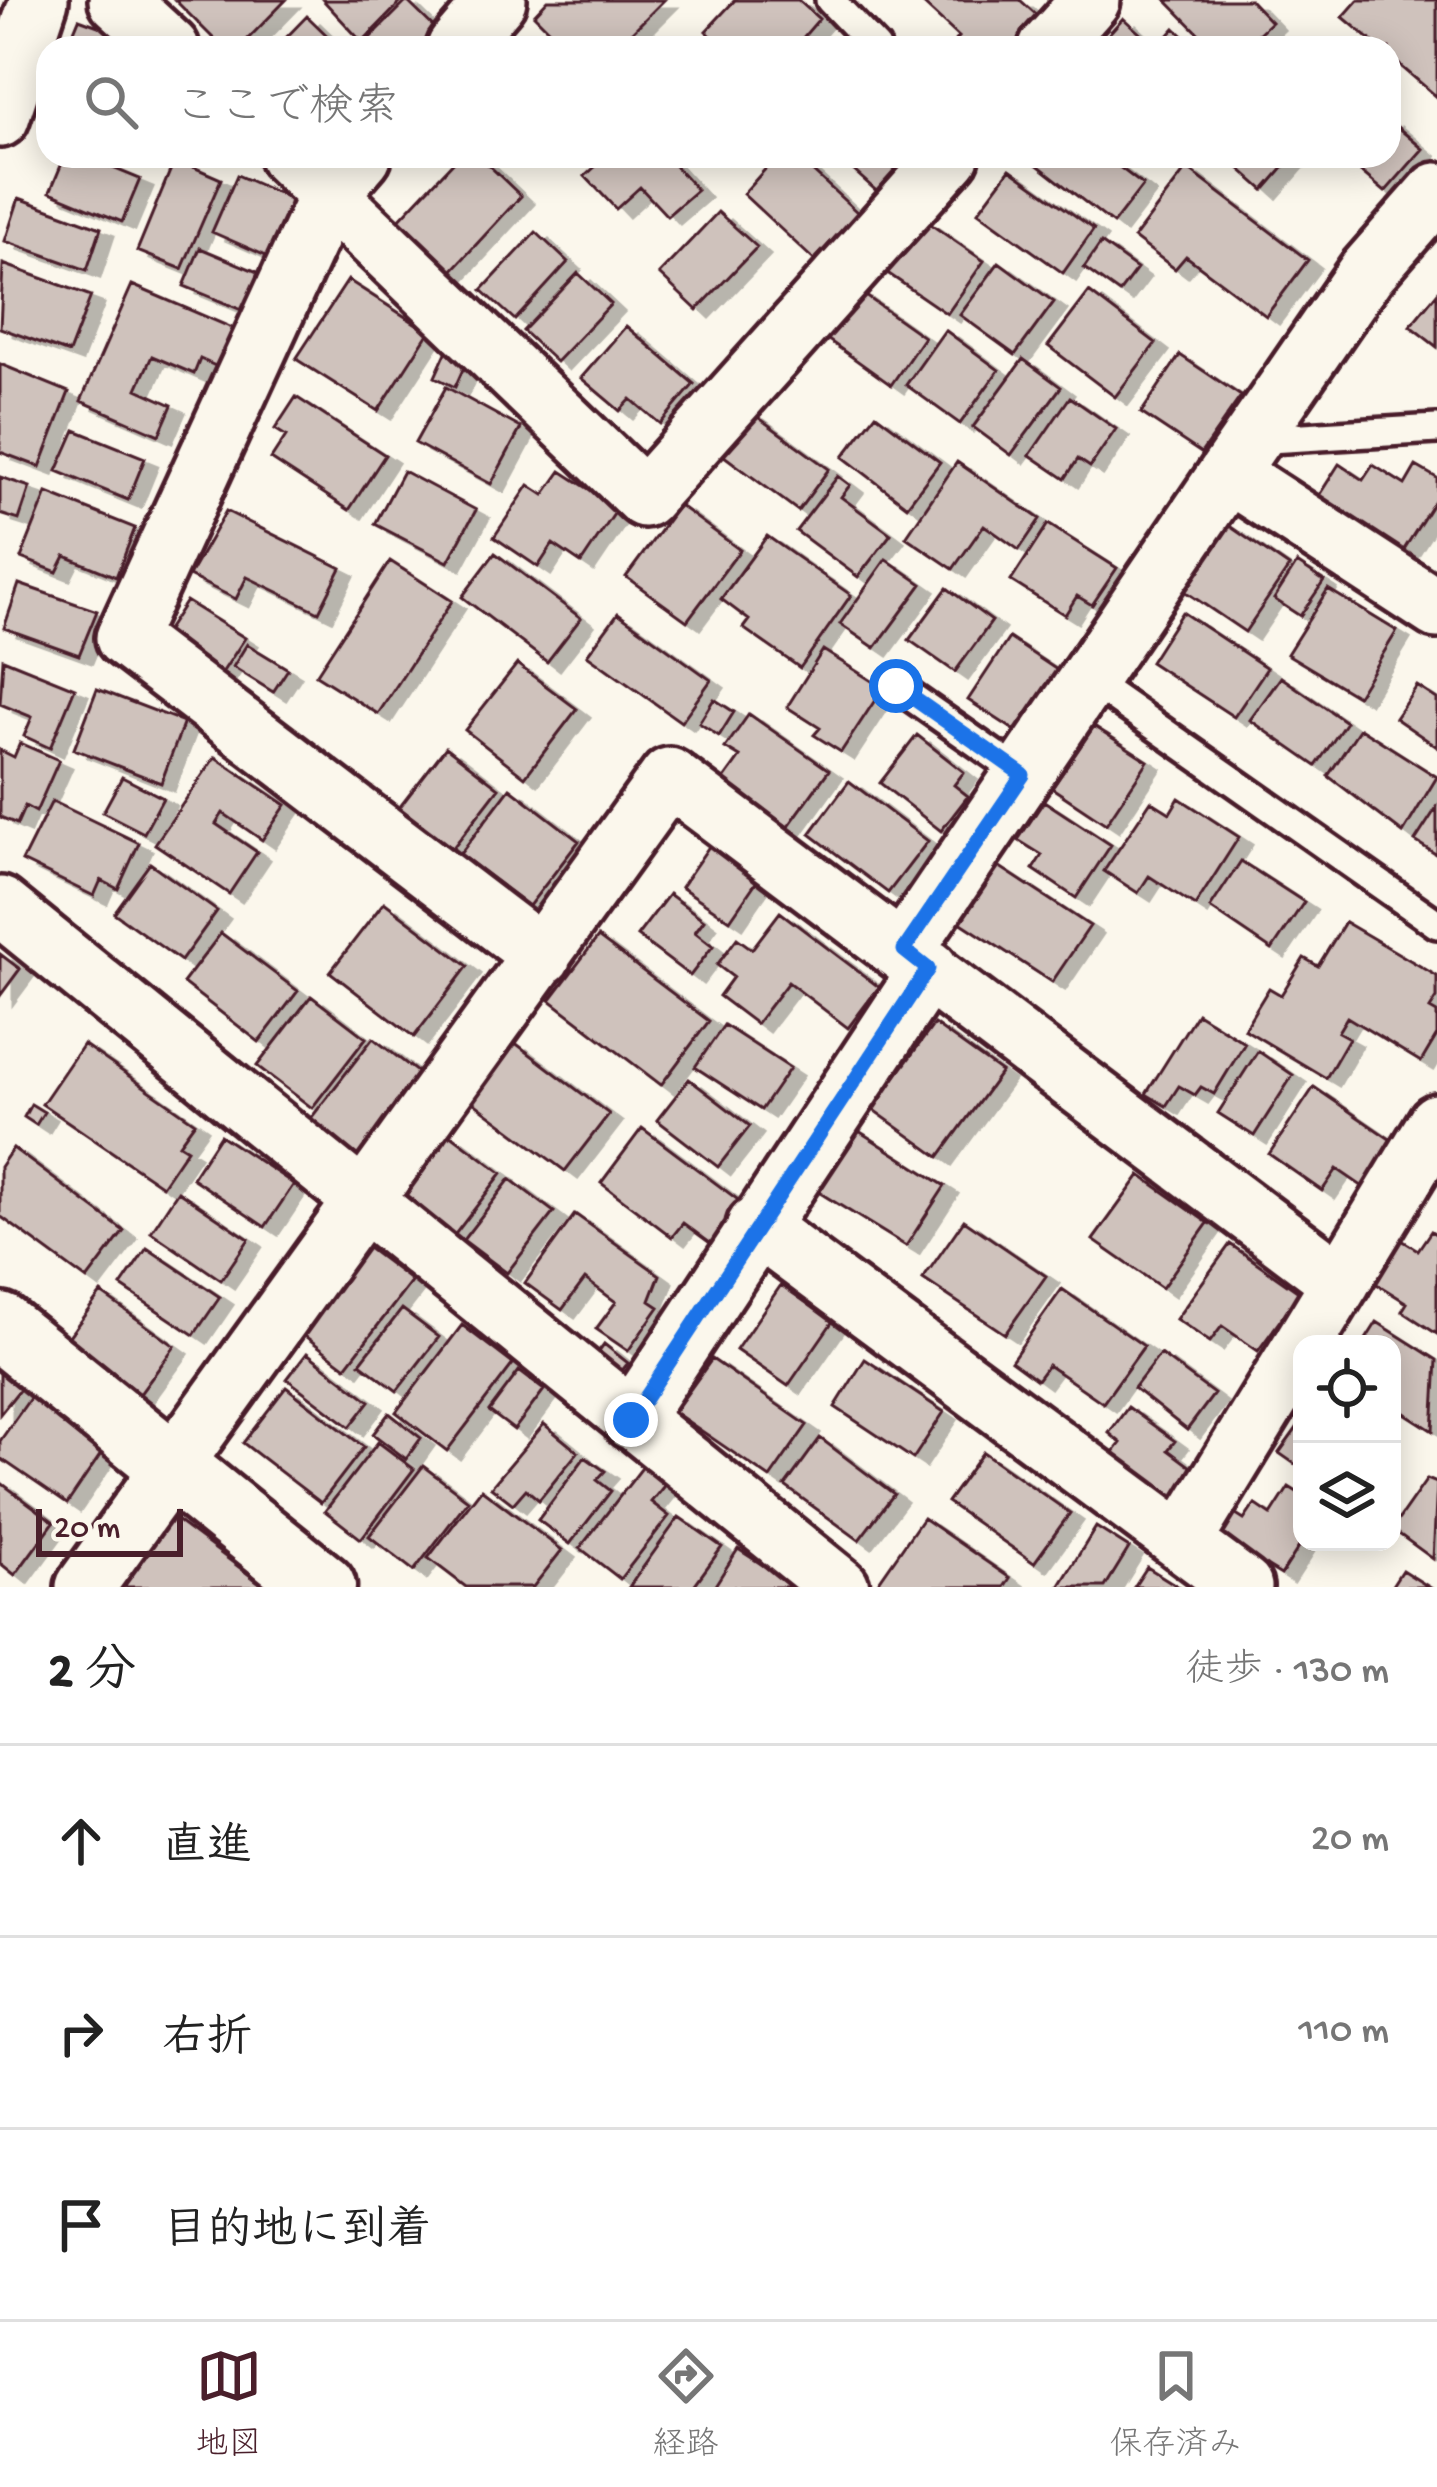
<!DOCTYPE html>
<html lang="ja">
<head>
<meta charset="utf-8">
<style>
	body { margin:0; font-family:"Gochi Hand","Klee One",sans-serif; background:#f6f6f6; color:#222 }
	.controls { position:absolute; right:36px; bottom:36px; display:grid; overflow:hidden; border-radius:24px; box-shadow:0 6px 30px #0003 }
	.controls button { width:108px; height:108px; display:grid; place-items:center; padding:0; border:0; border-bottom:3px solid #e0e0e0; background:#fff; color:#222; font:60px sans-serif }
	.scale { position:absolute; left:36px; bottom:30px; width:147px; box-sizing:border-box; padding-left:12px; border:6px solid #4a1f2b; border-top:0; font-size:33px; line-height:42px; white-space:nowrap; color:#4a1f2b; -webkit-text-stroke:9px #fbf7ec; paint-order:stroke }
	.stop { position:absolute; width:36px; height:36px; margin:-27px; border:9px solid #1a73e8; border-radius:50%; background:#fff }
	.stop.end { background:#1a73e8; border-color:#fff; box-shadow:0 3px 12px #0008 }
	.list { margin:0; padding:0; list-style:none }
	h2 { display:flex; justify-content:space-between; align-items:center; height:156px; margin:0; padding:0 48px; font-size:51px }
	h2 small { font-size:39px; font-weight:400; color:#767676 }
	.list li { display:grid; grid-template-columns:78px 1fr auto; gap:36px; align-items:center; box-sizing:border-box; height:192px; padding:0 48px; border-top:3px solid #e0e0e0 }
	.list b { display:block; font-size:45px; white-space:nowrap }
	.list em { font-size:39px; font-style:normal; color:#767676 }
	.icon { flex:none; width:66px; height:66px; fill:none; stroke:currentColor; stroke-width:2; stroke-linecap:round; stroke-linejoin:round }
	.map { position:relative; flex:none; width:1437px; height:1587px; overflow:hidden }
	.search { position:absolute; background:#fff; box-shadow:0 6px 30px #0003; left:36px; right:36px; top:36px; height:132px; display:flex; align-items:center; gap:30px; box-sizing:border-box; padding:0 42px; border-radius:36px; color:#767676; font-size:45px }
	.sheet { height:732px; background:#fff }
	nav { display:flex; justify-content:space-around; align-items:center; box-sizing:border-box; height:168px; border-top:3px solid #e0e0e0; background:#fff; font-size:33px; color:#767676 }
	nav a { display:grid; justify-items:center; gap:6px }
	nav .on { color:#4a1f2b }
	.map>svg:first-child { display:block }
</style>
</head>
<body>
<div class="map">
<svg width="1437" height="1587" viewBox="0 0 1437 1587">
	<defs>
		<filter id="shadow"><feDropShadow dx="13" dy="8" stdDeviation="0" flood-color="#0004"/></filter>
	</defs>
	<rect width="100%" height="100%" fill="#fbf7ec"/>
	<filter id="ink" filterUnits="userSpaceOnUse"><feTurbulence type="fractalNoise" baseFrequency=".00833" numOctaves="2"/><feDisplacementMap in="SourceGraphic" scale="24" xChannelSelector="R" yChannelSelector="G"/><feConvolveMatrix kernelMatrix="1 2 1 2 8 2 1 2 1" color-interpolation-filters="sRGB"/></filter>
	<g filter="url(#ink)">
		<path fill="#cfc2bc" stroke="#4a1f2b" stroke-width="3" filter="url(#shadow)" d="M 175,0 L 286,0 L 239,48 L 223,48 Z
			M 323,0 L 403,0 L 362,42 Z
			M 548,0 L 664,0 L 616,48 L 567,48 L 534,15 Z
			M 735,0 L 798,0 L 819,19 L 794,48 L 724,48 L 706,31 Z
			M 919,0 L 1020,0 L 1041,19 L 1014,48 L 949,48 L 959,37 Z
			M 1166,0 L 1250,0 L 1271,22 L 1243,48 L 1213,48 Z
			M 1358,0 L 1437,0 L 1437,97 L 1389,56 L 1389,48 L 1380,48 L 1343,17 Z
			M 407,1 L 445,38 L 435,48 L 372,48 L 366,42 Z
			M 307,16 L 340,48 L 276,48 Z
			M 1123,18 L 1156,48 L 1096,48 Z
			M 79,19 L 126,36 L 122,48 L 67,48 Z
			M 1175,28 L 1196,48 L 1157,48 Z
			M 1389,120 L 1423,149 L 1385,192 L 1346,159 L 1291,159 L 1264,190 L 1229,159 L 1389,156 Z
			M 65,156 L 84,156 L 140,179 L 122,222 L 50,192 Z
			M 459,156 L 479,156 L 521,196 L 450,273 L 396,223 Z
			M 607,156 L 666,156 L 697,190 L 667,216 L 640,187 L 616,209 L 585,176 Z
			M 777,156 L 796,156 L 858,213 L 814,260 L 743,194 Z
			M 848,156 L 918,156 L 882,196 L 843,161 Z
			M 1026,156 L 1105,156 L 1143,185 L 1113,224 Z
			M 175,159 L 221,179 L 182,269 L 137,251 Z
			M 1187,168 L 1308,260 L 1266,316 L 1186,256 L 1175,269 L 1134,238 Z
			M 1010,169 L 1094,229 L 1063,273 L 978,212 Z
			M 237,175 L 298,202 L 273,259 L 212,232 Z
			M 19,198 L 101,228 L 87,270 L 5,241 Z
			M 718,212 L 757,247 L 697,310 L 659,274 Z
			M 923,219 L 984,261 L 947,314 L 886,272 Z
			M 536,232 L 568,262 L 515,320 L 482,290 Z
			M 1101,243 L 1137,269 L 1119,293 L 1084,268 Z
			M 200,248 L 260,273 L 244,311 L 184,286 Z
			M 999,262 L 1054,302 L 1015,355 L 960,315 Z
			M 3,264 L 91,296 L 69,353 L 0,328 Z
			M 578,273 L 611,304 L 556,362 L 523,331 Z
			M 348,280 L 429,332 L 378,411 L 296,359 Z
			M 132,285 L 237,330 L 220,368 L 200,359 L 194,374 L 152,356 L 137,389 L 172,405 L 159,435 L 81,401 Z
			M 859,291 L 924,337 L 891,385 L 824,337 Z
			M 1089,292 L 1156,343 L 1115,397 L 1048,346 Z
			M 1437,293 L 1437,347 L 1410,326 Z
			M 626,326 L 694,384 L 660,424 L 631,399 L 620,411 L 581,378 Z
			M 945,330 L 999,370 L 960,424 L 906,385 Z
			M 448,348 L 468,358 L 455,387 L 435,377 Z
			M 1180,355 L 1241,396 L 1201,453 L 1141,413 Z
			M 1023,359 L 1061,387 L 1011,455 L 973,427 Z
			M 0,364 L 69,392 L 40,467 L 0,452 Z
			M 446,387 L 521,428 L 491,484 L 415,443 Z
			M 296,397 L 385,455 L 349,510 L 271,459 L 286,436 L 275,429 Z
			M 1070,397 L 1116,429 L 1090,467 L 1078,459 L 1065,479 L 1030,455 Z
			M 751,412 L 829,469 L 798,511 L 720,453 Z
			M 876,414 L 940,462 L 907,506 L 843,457 Z
			M 75,430 L 145,458 L 128,500 L 57,471 Z
			M 957,462 L 1040,519 L 1019,550 L 984,525 L 953,569 L 906,537 Z
			M 1339,464 L 1363,480 L 1373,465 L 1405,485 L 1416,466 L 1437,478 L 1437,497 L 1403,551 L 1318,497 Z
			M 403,471 L 476,510 L 448,562 L 375,524 Z
			M 561,471 L 618,508 L 581,563 L 553,544 L 538,567 L 494,537 L 529,485 L 544,495 Z
			M 838,476 L 850,485 L 841,497 L 891,534 L 858,577 L 796,531 Z
			M 0,477 L 30,487 L 19,520 L 0,514 Z
			M 47,493 L 135,528 L 116,577 L 65,556 L 57,572 L 21,558 Z
			M 679,505 L 740,550 L 687,621 L 626,577 Z
			M 226,511 L 341,568 L 319,612 L 247,577 L 236,599 L 189,576 Z
			M 1048,524 L 1117,568 L 1092,605 L 1077,596 L 1065,615 L 1011,581 Z
			M 1228,525 L 1289,567 L 1245,632 L 1183,590 Z
			M 767,536 L 851,595 L 800,668 L 743,628 L 749,620 L 721,599 Z
			M 495,553 L 581,618 L 547,662 L 462,597 Z
			M 886,559 L 922,584 L 875,648 L 840,624 Z
			M 390,561 L 452,601 L 378,714 L 316,675 Z
			M 1297,563 L 1324,581 L 1300,616 L 1274,599 Z
			M 19,584 L 97,611 L 79,655 L 4,628 Z
			M 947,588 L 992,621 L 955,672 L 909,640 Z
			M 1328,589 L 1397,631 L 1357,696 L 1287,654 Z
			M 186,601 L 245,638 L 216,682 L 176,657 L 167,630 Z
			M 1182,612 L 1267,668 L 1234,717 L 1150,662 Z
			M 618,613 L 711,680 L 681,722 L 587,655 Z
			M 1009,638 L 1057,670 L 1017,732 L 968,700 Z
			M 247,644 L 288,669 L 273,692 L 233,667 Z
			M 823,650 L 883,688 L 841,752 L 814,735 L 820,728 L 787,707 Z
			M 3,659 L 75,688 L 50,748 L 24,736 L 32,717 L 0,704 Z
			M 517,664 L 577,709 L 525,777 L 465,730 Z
			M 1281,677 L 1346,722 L 1316,766 L 1250,720 Z
			M 1417,686 L 1437,699 L 1437,747 L 1395,718 Z
			M 97,689 L 184,722 L 161,783 L 74,749 Z
			M 714,699 L 734,712 L 719,736 L 699,723 Z
			M 749,714 L 829,770 L 788,827 L 722,782 L 740,757 L 725,748 Z
			M 1094,726 L 1148,761 L 1106,824 L 1052,788 Z
			M 1360,728 L 1437,777 L 1403,833 L 1328,776 Z
			M 917,735 L 964,772 L 954,785 L 968,796 L 941,831 L 880,783 Z
			M 20,743 L 59,760 L 36,812 L 25,806 L 17,824 L 0,817 L 0,750 L 14,757 Z
			M 446,747 L 499,788 L 452,849 L 399,808 Z
			M 215,757 L 286,805 L 262,840 L 223,813 L 216,824 L 257,852 L 229,894 L 155,844 Z
			M 122,777 L 163,798 L 144,833 L 103,812 Z
			M 849,781 L 928,841 L 888,893 L 810,834 Z
			M 510,788 L 579,841 L 529,906 L 460,854 Z
			M 1179,798 L 1239,837 L 1195,906 L 1149,876 L 1138,893 L 1104,871 L 1151,801 L 1170,813 Z
			M 52,801 L 139,843 L 118,889 L 101,880 L 94,896 L 22,861 Z
			M 1044,801 L 1111,845 L 1076,898 L 1033,869 L 1042,855 L 1018,840 Z
			M 1437,807 L 1437,855 L 1415,841 Z
			M 712,842 L 761,875 L 730,920 L 681,887 Z
			M 1241,861 L 1304,902 L 1272,950 L 1210,908 Z
			M 150,863 L 217,911 L 181,961 L 114,913 Z
			M 997,865 L 1090,926 L 1052,982 L 960,922 Z
			M 669,894 L 704,920 L 695,932 L 713,946 L 690,976 L 637,936 Z
			M 384,902 L 468,966 L 414,1037 L 330,972 Z
			M 780,912 L 879,987 L 848,1028 L 788,982 L 756,1024 L 719,996 L 733,977 L 717,965 L 737,938 L 752,949 Z
			M 1345,922 L 1437,976 L 1437,998 L 1430,1009 L 1437,1013 L 1437,1035 L 1421,1062 L 1347,1017 L 1338,1032 L 1349,1038 L 1326,1078 L 1244,1029 L 1269,988 L 1281,995 L 1304,958 L 1318,966 Z
			M 221,933 L 298,991 L 259,1042 L 183,983 Z
			M 598,937 L 709,1021 L 661,1085 L 550,1000 Z
			M 0,954 L 20,969 L 0,996 Z
			M 311,996 L 366,1038 L 312,1108 L 257,1066 Z
			M 1197,1013 L 1245,1043 L 1214,1094 L 1201,1087 L 1195,1095 L 1179,1086 L 1166,1106 L 1146,1094 Z
			M 934,1024 L 1001,1072 L 939,1157 L 872,1109 Z
			M 724,1025 L 790,1068 L 761,1110 L 695,1067 Z
			M 373,1038 L 430,1082 L 366,1166 L 308,1122 Z
			M 514,1042 L 609,1114 L 565,1171 L 470,1100 Z
			M 83,1044 L 195,1122 L 179,1144 L 187,1149 L 162,1186 L 42,1104 Z
			M 1258,1051 L 1293,1075 L 1254,1136 L 1218,1113 Z
			M 689,1079 L 750,1126 L 718,1167 L 657,1120 Z
			M 1314,1087 L 1400,1146 L 1369,1191 L 1337,1169 L 1322,1191 L 1269,1154 Z
			M 31,1104 L 44,1112 L 36,1125 L 24,1117 Z
			M 851,1126 L 945,1186 L 906,1246 L 812,1188 Z
			M 642,1128 L 745,1205 L 714,1246 L 683,1223 L 672,1237 L 601,1183 Z
			M 450,1134 L 502,1173 L 450,1241 L 398,1201 Z
			M 220,1135 L 294,1184 L 265,1227 L 192,1178 Z
			M 13,1148 L 124,1231 L 87,1280 L 0,1216 L 0,1167 Z
			M 1140,1175 L 1208,1223 L 1162,1288 L 1093,1240 Z
			M 510,1179 L 554,1212 L 507,1273 L 463,1240 Z
			M 178,1191 L 249,1239 L 221,1280 L 151,1232 Z
			M 575,1214 L 660,1275 L 650,1301 L 659,1307 L 628,1351 L 596,1329 L 616,1302 L 585,1279 L 562,1310 L 525,1283 Z
			M 964,1220 L 1046,1276 L 1005,1334 L 923,1279 Z
			M 1431,1231 L 1437,1235 L 1437,1334 L 1402,1311 L 1407,1303 L 1372,1281 L 1400,1239 L 1418,1250 Z
			M 1230,1244 L 1300,1293 L 1258,1351 L 1222,1326 L 1210,1342 L 1176,1319 Z
			M 364,1245 L 412,1281 L 346,1367 L 298,1331 Z
			M 147,1248 L 220,1297 L 194,1335 L 121,1286 Z
			M 781,1285 L 833,1321 L 788,1386 L 736,1350 Z
			M 1062,1289 L 1144,1346 L 1103,1403 L 1048,1365 L 1037,1380 L 1011,1361 Z
			M 101,1293 L 175,1346 L 140,1394 L 66,1340 Z
			M 402,1309 L 439,1337 L 397,1391 L 360,1363 Z
			M 1377,1322 L 1437,1360 L 1433,1431 L 1392,1405 L 1392,1344 L 1363,1344 Z
			M 462,1325 L 513,1364 L 447,1451 L 396,1412 Z
			M 604,1344 L 628,1363 L 617,1377 L 593,1359 Z
			M 307,1353 L 370,1401 L 350,1427 L 287,1379 Z
			M 1160,1354 L 1214,1394 L 1187,1430 L 1134,1388 Z
			M 712,1359 L 807,1425 L 770,1478 L 674,1412 Z
			M 865,1359 L 944,1412 L 913,1459 L 835,1407 Z
			M 0,1366 L 24,1384 L 0,1414 Z
			M 519,1371 L 544,1390 L 514,1430 L 489,1411 Z
			M 286,1387 L 364,1447 L 321,1503 L 243,1443 Z
			M 33,1394 L 107,1445 L 67,1504 L 0,1458 L 0,1441 Z
			M 1128,1407 L 1175,1441 L 1168,1450 L 1199,1473 L 1175,1505 L 1110,1457 L 1121,1443 L 1109,1433 Z
			M 389,1413 L 421,1438 L 406,1459 L 373,1434 Z
			M 1302,1421 L 1302,1469 L 1279,1453 Z
			M 544,1424 L 578,1452 L 539,1500 L 526,1489 L 513,1504 L 491,1487 Z
			M 820,1438 L 894,1494 L 859,1540 L 785,1486 Z
			M 378,1442 L 414,1469 L 361,1539 L 325,1511 Z
			M 983,1452 L 1070,1513 L 1034,1563 L 947,1502 Z
			M 585,1457 L 605,1471 L 597,1480 L 611,1491 L 570,1544 L 538,1520 Z
			M 644,1465 L 667,1482 L 651,1502 L 669,1516 L 620,1579 L 580,1548 Z
			M 423,1466 L 468,1500 L 414,1571 L 369,1536 Z
			M 1427,1479 L 1437,1483 L 1433,1559 L 1392,1529 Z
			M 0,1482 L 54,1522 L 15,1575 L 0,1563 Z
			M 1289,1487 L 1302,1495 L 1302,1542 L 1281,1575 L 1218,1536 L 1233,1513 L 1244,1520 L 1255,1504 L 1271,1515 Z
			M 481,1489 L 562,1550 L 533,1587 L 466,1587 L 428,1558 Z
			M 172,1517 L 263,1585 L 261,1587 L 118,1587 Z
			M 679,1517 L 722,1547 L 693,1587 L 629,1587 Z
			M 923,1518 L 1010,1578 L 1004,1587 L 875,1587 Z
			M 1096,1527 L 1129,1548 L 1105,1587 L 1059,1587 Z
			M 738,1549 L 797,1587 L 714,1587 Z
			M 1147,1567 L 1179,1587 L 1134,1587 Z
			M 1402,1570 L 1429,1587 L 1391,1587 Z"/>
		<g fill="none" stroke-linecap="round" stroke-linejoin="round">
			<g stroke="#4a1f2b" stroke-width="36">
				<path id="lane" d="M 830,0 L 876,48
					M 1254,440 L 1437,429
					M 1088,679 L 1437,924
					M 896,686 L 1023,775"/>
			</g>
			<g stroke="#4a1f2b" stroke-width="66">
				<path id="street" d="M 118,0 L 170,48
					M 456,48 L 497,0
					M 1048,48 L 1091,0
					M 0,118 L 39,0
					M 288,156 L 644,498 L 950,156
					M 362,156 L 329,194 L 125,638 L 542,956
					M 1437,192 L 1366,273 L 1228,473 L 1437,609
					M 0,906 L 840,1587
					M 904,950 L 1228,473
					M 756,1226 L 1243,1587
					M 1303,1344 L 1437,1123
					M 631,1420 L 929,969
					M 1182,1542 L 1302,1346
					M 85,1587 L 669,777 L 1341,1282"/>
			</g>
			<g stroke="#4a1f2b" stroke-width="75">
				<path id="secondary" d="M 0,1327 L 322,1587"/>
			</g>
			<use href="#lane" stroke="#fbf7ec" stroke-width="27"/>
			<use href="#street" stroke="#fbf7ec" stroke-width="57"/>
			<use href="#secondary" stroke="#fbf7ec" stroke-width="66"/>
		</g>
	</g>
	<g fill="none" stroke-linecap="round" stroke-linejoin="round" filter="url(#ink)">
		<path stroke="#1a73e8" stroke-width="15" d="M 631,1420 L 928,969 L 904,950 L 1023,775 L 896,686"/>
	</g>
</svg>
<div class="controls">
<button><svg class="icon" aria-label="locate" viewBox="0 0 24 24"><circle cx="12" cy="12" r="6"/><path d="M12 2v4M12 18v4M2 12h4M18 12h4"/></svg></button>
<button><svg class="icon" aria-label="layers" viewBox="0 0 24 24"><path d="M12 4l9 5-9 5-9-5zM3 14l9 5 9-5"/></svg></button>
</div>
<div class="scale">20 m</div>
<div class="stop" style="left:896px;top:686px"></div>
<div class="stop end" style="left:631px;top:1420px"></div>
<div class="search"><svg class="icon" aria-label="search" viewBox="0 0 24 24"><circle cx="10" cy="10" r="6"/><path d="M15 15l6 6"/></svg>ここで検索</div>
</div>
<section class="sheet">
<h2>2 分<small>徒歩 · 130 m</small></h2>
<ul class="list">
<li><svg class="icon" aria-label="ahead" viewBox="0 0 24 24"><path d="M12 20V5M6 11l6-6 6 6"/></svg><div><b>直進</b></div><em>20 m</em></li>
<li><svg class="icon" aria-label="right" viewBox="0 0 24 24"><path d="M7 20v-9h11M14 6l5 5-5 5"/></svg><div><b>右折</b></div><em>110 m</em></li>
<li><svg class="icon" aria-label="arrive" viewBox="0 0 24 24"><path d="M6 21V4h12l-3 4 3 4H6"/></svg><div><b>目的地に到着</b></div></li>
</ul>
</section>
<nav>
<a class="on"><svg class="icon" aria-label="map" viewBox="0 0 24 24"><path d="M3 6l6-2 6 2 6-2v14l-6 2-6-2-6 2zM9 4v14M15 6v14"/></svg>地図</a>
<a><svg class="icon" aria-label="directions" viewBox="0 0 24 24"><path d="M12 3l9 9-9 9-9-9zM9 14v-3h6M13 9l2 2-2 2"/></svg>経路</a>
<a><svg class="icon" aria-label="saved" viewBox="0 0 24 24"><path d="M7 4h10v16l-5-4-5 4z"/></svg>保存済み</a>
</nav>
</body>
</html>
